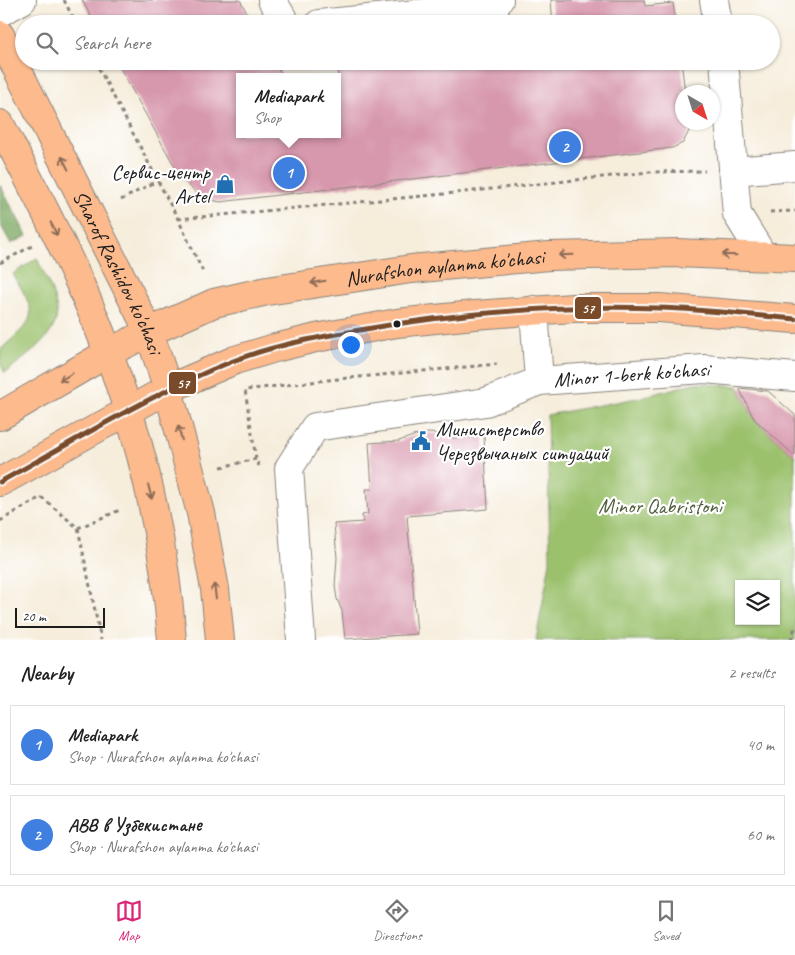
<!DOCTYPE html>
<html lang="en">
<head>
<meta charset="utf-8">
<style>
	body { margin:0; font-family:Caveat,sans-serif; background:#f6f6f6; color:#222 }
	.controls { position:absolute; right:15px; bottom:15px; display:grid; overflow:hidden; border-radius:0px; box-shadow:0 1px 4px #0004 }
	.controls button { width:45px; height:45px; display:grid; place-items:center; padding:0; border:0; border-bottom:1px solid #e0e0e0; background:#fff; color:#222; font:25px sans-serif }
	.compass { position:absolute; left:675px; top:85px; width:45px; height:45px; border-radius:50%; background:#fff; box-shadow:0 1px 4px #0004; rotate:141deg }
	.scale { position:absolute; left:15px; bottom:12px; width:90px; box-sizing:border-box; padding-left:5px; border:2px solid #1c1c1c; border-top:0; font-size:14px; line-height:18px; white-space:nowrap; color:#1c1c1c; -webkit-text-stroke:4px #fff; paint-order:stroke }
	.you { position:absolute; left:350px; top:344px; width:18px; height:18px; margin:-12px; border:4px solid #fff; border-radius:50%; background:#1a73e8; box-shadow:0 0 0 8px #1a73e833 }
	.badge { display:grid; place-items:center; width:32px; height:32px; border-radius:50%; background:#db2777; color:#fff; font-size:16px; font-weight:700 }
	.pin { position:absolute; translate:-50% -50%; border:2px solid #fff; box-shadow:0 1px 5px #0006 }
	.popup { position:absolute; left:236px; top:73px; width:105px; height:65px; box-sizing:border-box; display:grid; place-content:center; border-radius:0px; background:#fff; filter:drop-shadow(0 1px 4px #0005); font-size:16px; white-space:nowrap; color:#767676 }
	.popup b { font-size:19px; color:#222 }
	.popup::after { content:''; position:absolute; left:50%; top:100%; margin-left:-10px; border:10px solid transparent; border-top-color:#fff }
	.list { margin:0; padding:0; list-style:none }
	h2 { display:flex; justify-content:space-between; align-items:center; height:65px; margin:0; padding:0 20px; font-size:21px }
	h2 small { font-size:16px; font-weight:400; color:#767676 }
	.list li { display:grid; grid-template-columns:32px 1fr auto; gap:15px; align-items:center; box-sizing:border-box; height:80px; margin:0 10px 10px; padding:0 10px; border:1px solid #e0e0e0; border-radius:0px }
	.list b { display:block; font-size:19px; white-space:nowrap }
	.list p { margin:0; font-size:16px; white-space:nowrap; color:#767676 }
	.list em { font-size:16px; font-style:normal; color:#767676 }
	.icon { flex:none; width:28px; height:28px; fill:none; stroke:currentColor; stroke-width:2; stroke-linecap:round; stroke-linejoin:round }
	.map { position:relative; flex:none; width:795px; height:640px; overflow:hidden }
	.search { position:absolute; background:#fff; box-shadow:0 1px 4px #0004; left:15px; right:15px; top:15px; height:55px; display:flex; align-items:center; gap:12px; box-sizing:border-box; padding:0 18px; border-radius:28px; color:#767676; font-size:19px }
	.sheet { height:245px; background:#fff }
	nav { display:flex; justify-content:space-around; align-items:center; box-sizing:border-box; height:70px; border-top:1px solid #e0e0e0; background:#fff; font-size:14px; color:#767676 }
	nav a { display:grid; justify-items:center; gap:2px }
	nav .on { color:#db2777 }
	.map>svg:first-child { display:block }
</style>
</head>
<body>
<div class="map">
<svg width="795" height="640" viewBox="0 0 795 640">
	<rect width="100%" height="100%" fill="#fff"/>
	<filter id="ink" filterUnits="userSpaceOnUse"><feTurbulence type="fractalNoise" baseFrequency=".02" numOctaves="2"/><feDisplacementMap in="SourceGraphic" scale="10" xChannelSelector="R" yChannelSelector="G"/><feConvolveMatrix kernelMatrix="1 2 1 2 8 2 1 2 1" color-interpolation-filters="sRGB"/></filter>
	<filter id="wash" filterUnits="userSpaceOnUse"><feTurbulence type="fractalNoise" baseFrequency=".0096" numOctaves="4" result="noise"/><feDisplacementMap in="SourceGraphic" scale="20" xChannelSelector="R" yChannelSelector="G"/><feGaussianBlur stdDeviation="1.12" result="paint"/><feColorMatrix in="noise" values="0 0 0 0 0 0 0 0 0 0 0 0 0 0 0 0 0 1.4 0 .05"/><feComposite in="paint" operator="in"/></filter>
	<g filter="url(#wash)">
		<rect width="100%" height="100%" fill="#f6eddb"/>
		<path fill="#9bc16d" stroke="#5c6e44" fill-rule="evenodd" d="M 37,258 C 43,273 53,289 56,305 C 63,335 25,356 5,373 L 0,363 L 0,350 C 37,316 39,319 13,274 Z
			M 694,383 L 738,386 L 754,419 L 795,456 L 795,640 L 536,640 L 550,562 L 547,415 L 643,397 ZM 739,584 L 776,584 L 776,621 L 739,621 Z"/>
		<path fill="#7ca760" stroke="#4c623e" d="M 0,185 L 27,236 L 11,244 L 0,224 Z"/>
		<g id="blocks">
			<path fill="#d797ac" d="M 82,0 L 240,0 L 253,24 L 95,24 Z
				M 551,0 L 644,0 L 645,6 L 673,3 L 676,24 L 553,24 Z
				M 116,61 L 274,61 L 283,77 L 240,77 L 240,134 L 338,134 L 338,61 L 681,61 L 685,92 L 682,92 L 682,122 L 689,122 L 690,129 L 683,143 L 672,148 L 220,202 L 200,197 L 180,176 Z
				M 739,388 L 768,391 L 795,415 L 795,456 L 754,419 Z
				M 428,433 L 442,434 L 453,438 L 484,436 L 488,509 L 407,516 L 417,634 L 345,639 L 342,611 L 337,599 L 335,586 L 337,558 L 334,524 L 363,522 L 362,515 L 368,514 L 366,489 L 372,489 L 369,443 L 399,441 L 413,436 Z"/>
		</g>
	</g>
	<g filter="url(#ink)">
		<use href="#blocks" fill-opacity="0" stroke="#89847c" stroke-width="1"/>
		<g fill="none" stroke-linecap="round" stroke-linejoin="round">
			<g stroke="#89847c" stroke-width="30">
				<g id="minor">
					<path d="M 272,0 L 286,24"/>
					<path d="M 714,0 L 718,24"/>
					<path d="M 0,12 L 22,0"/>
					<path d="M 319,24 L 495,6 L 499,0"/>
					<path d="M 724,61 L 737,214 L 763,256"/>
					<path d="M 733,171 L 795,166"/>
					<path id="s1" d="M 534,310 L 539,381 L 704,369 L 795,377"/>
					<path d="M 301,640 L 289,468 L 315,427 L 486,402 L 539,381"/>
				</g>
			</g>
			<g stroke="#89847c" stroke-width="30">
				<g id="major">
					<path id="s2" d="M 0,35 L 149,332 L 168,389 L 201,513 L 215,589 L 220,640"/>
					<path d="M 0,124 C 29,180 59,235 84,293 C 132,402 163,521 172,640"/>
					<path id="s3" d="M 0,416 L 108,353 L 149,332 L 214,303 L 267,291 L 411,269 L 549,256 L 677,253 L 795,258"/>
					<path d="M 0,482 L 168,389 L 235,360 L 275,348 L 316,338 L 397,323 L 474,315 L 573,308 L 659,308 L 795,319"/>
				</g>
			</g>
			<path stroke="#89847c" stroke-width="3" stroke-dasharray="4 4" stroke-linecap="butt" d="M 64,0 L 76,24
				M 95,61 L 178,219 L 203,272
				M 121,200 L 157,181
				M 770,212 L 795,211
				M 178,219 L 455,193 L 649,172 L 705,171
				M 0,263 L 32,246
				M 259,466 L 256,459 L 245,390 L 327,380 L 497,364
				M 221,467 L 256,459
				M 0,521 L 41,497 L 78,528 L 101,640
				M 78,528 L 120,510
				M 791,640 L 795,627"/>
			<use href="#minor" stroke="#fff" stroke-width="28"/>
			<use href="#major" stroke="#fcba8d" stroke-width="28"/>
			<g stroke="#fff" stroke-width="9">
				<path id="bus-1" d="M 0,482 C 76,440 152,393 233,361 C 271,346 314,338 354,331 C 453,313 558,305 658,308 C 703,309 749,315 795,319"/>
			</g>
			<use href="#bus-1" stroke="#7a4b2a" stroke-width="5"/>
		</g>
		<defs><path id="oneway-shaft" d="M-6 0H5M1.5-3L5.5 0L1.5 3" fill="none" stroke-width="1.6" stroke-linecap="round" stroke-linejoin="round" transform="scale(1.25)"/></defs>
		<g stroke="#8c6b54">
			<use href="#oneway-shaft" transform="translate(65 163) rotate(-117)"/>
			<use href="#oneway-shaft" transform="translate(54 229) rotate(63)"/>
			<use href="#oneway-shaft" transform="translate(566 255) rotate(178)"/>
			<use href="#oneway-shaft" transform="translate(729 255) rotate(-178)"/>
			<use href="#oneway-shaft" transform="translate(318 282) rotate(171)"/>
			<use href="#oneway-shaft" transform="translate(66 377) rotate(150)"/>
			<use href="#oneway-shaft" transform="translate(180 433) rotate(-105)"/>
			<use href="#oneway-shaft" transform="translate(150 492) rotate(76)"/>
			<use href="#oneway-shaft" transform="translate(215 591) rotate(-97)"/>
		</g>
	</g>
	<defs>
		<g id="shop-bare" transform="scale(1.5)"><path d="M-5-2.5h2.3a2.7 3.5 0 0 1 5.4 0H5L5.5 6h-11ZM-1.5-2.5h3a1.5 2.3 0 0 0-3 0Z" fill="#1f6fb2" stroke="#fff" stroke-width="2.5" paint-order="stroke"/></g>
		<g id="civic-bare" transform="scale(1.5)"><path d="M-.6-6.5H3V-4.5H.6V-3L4-1V1h2V6H-6V1h2V-1L-.6-3ZM-1.2 2.5V6h2.4V2.5Z" fill="#1f6fb2" stroke="#fff" stroke-width="2.5" paint-order="stroke"/></g>
	</defs>
	<g fill-rule="evenodd">
		<use href="#shop-bare" x="225" y="184"/>
		<use href="#civic-bare" x="421" y="441"/>
	</g>
	<circle fill="#1c1c1c" stroke="#fff" stroke-width="2" cx="397" cy="324" r="4.5"/>
	<g text-anchor="middle" dominant-baseline="central" stroke-width="4.5" stroke-linejoin="round" paint-order="stroke">
		<g font-size="21" fill="#1c1c1c" stroke="#fff" text-anchor="end">
			<text x="210" y="172">Сервис-центр<tspan x="210" dy="24">Artel</tspan></text>
			<text x="436" y="429" text-anchor="start">Министерство<tspan x="436" dy="24">Черезвычаных ситуаций</tspan></text>
		</g>
		<g font-size="21" fill="#1c1c1c" stroke="#fff">
			<text stroke="none"><textPath href="#s3" startOffset="476">Nurafshon aylanma ko'chasi</textPath></text>
			<text stroke="none"><textPath href="#s2" startOffset="265">Sharof Rashidov ko'chasi</textPath></text>
			<text stroke="none"><textPath href="#s1" startOffset="164">Minor 1-berk ko'chasi</textPath></text>
		</g>
		<g font-size="21" fill="#4f5e3c" stroke="#fff">
			<text x="660" y="506">Minor Qabristoni</text>
		</g>
	</g>
	<g stroke="#fff" stroke-width="2">
		<rect x="574" y="296" width="28" height="24" rx="5" fill="#7a4b2a"/>
		<rect x="168" y="371" width="29" height="24" rx="5" fill="#7a4b2a"/>
	</g>
	<g font-size="14" text-anchor="middle" font-weight="bold" fill="#fff">
		<text x="588" y="313">57</text>
		<text x="183" y="388">57</text>
	</g>
</svg>
<div class="controls">
<button><svg class="icon" aria-label="layers" viewBox="0 0 24 24"><path d="M12 4l9 5-9 5-9-5zM3 14l9 5 9-5"/></svg></button>
</div>
<svg class="compass" viewBox="-18 -18 36 36"><path d="M0-13l5 13h-10z" fill="#e53935"/><path d="M0 13l5-13h-10z" fill="#767676"/></svg>
<div class="scale">20 m</div>
<div class="you"></div>
<div class="pin badge" style="left:289px;top:173px;background:#3f7fe0">1</div>
<div class="popup"><b>Mediapark</b>Shop</div>
<div class="pin badge" style="left:565px;top:147px;background:#3f7fe0">2</div>
<div class="search"><svg class="icon" aria-label="search" viewBox="0 0 24 24"><circle cx="10" cy="10" r="6"/><path d="M15 15l6 6"/></svg>Search here</div>
</div>
<section class="sheet">
<h2>Nearby<small>2 results</small></h2>
<ul class="list">
<li><span class="badge" style="background:#3f7fe0">1</span><div><b>Mediapark</b><p>Shop · Nurafshon aylanma ko'chasi</p></div><em>40 m</em></li>
<li><span class="badge" style="background:#3f7fe0">2</span><div><b>ABB в Узбекистане</b><p>Shop · Nurafshon aylanma ko'chasi</p></div><em>60 m</em></li>
</ul>
</section>
<nav>
<a class="on"><svg class="icon" aria-label="map" viewBox="0 0 24 24"><path d="M3 6l6-2 6 2 6-2v14l-6 2-6-2-6 2zM9 4v14M15 6v14"/></svg>Map</a>
<a><svg class="icon" aria-label="directions" viewBox="0 0 24 24"><path d="M12 3l9 9-9 9-9-9zM9 14v-3h6M13 9l2 2-2 2"/></svg>Directions</a>
<a><svg class="icon" aria-label="saved" viewBox="0 0 24 24"><path d="M7 4h10v16l-5-4-5 4z"/></svg>Saved</a>
</nav>
</body>
</html>
